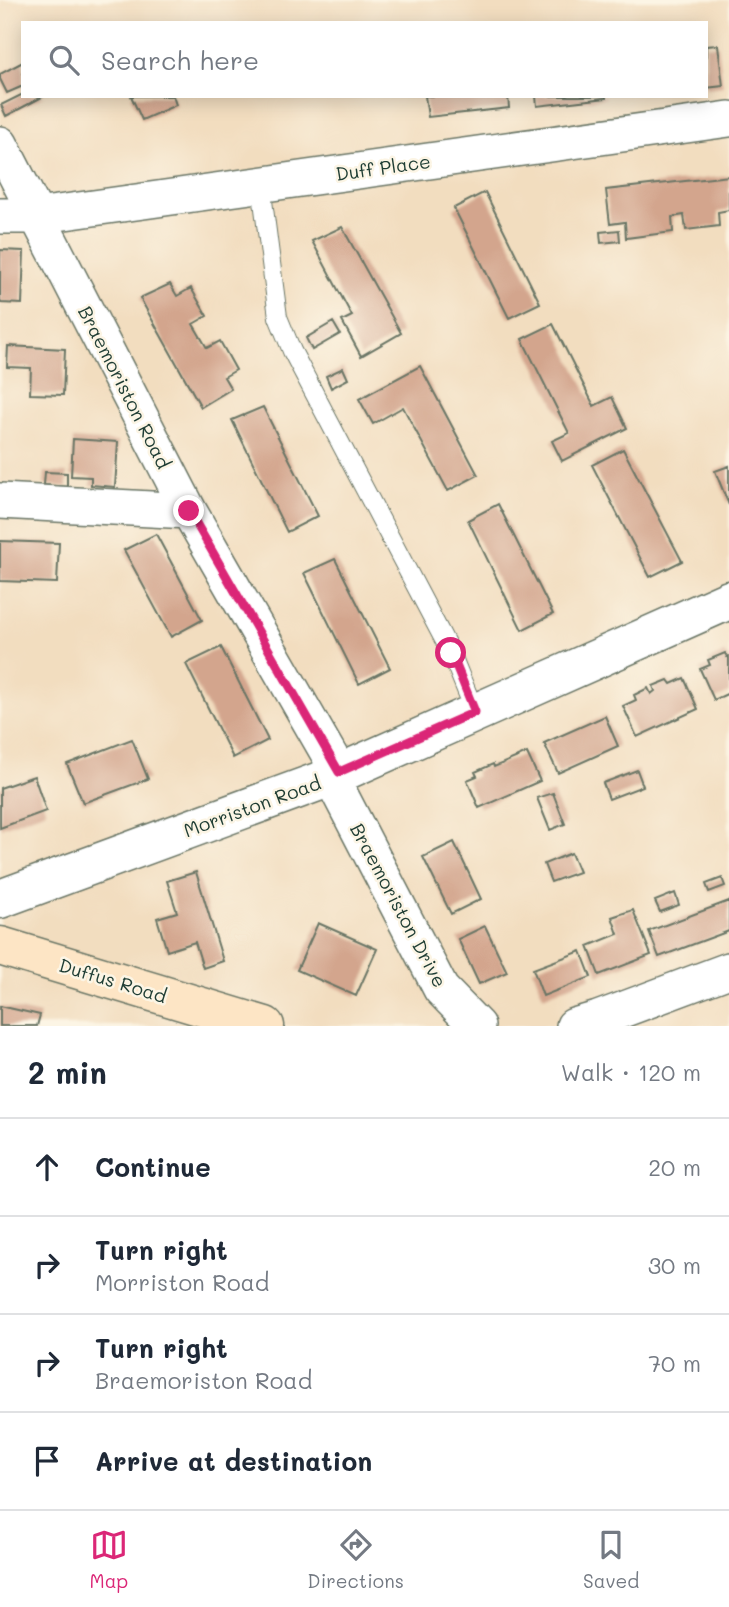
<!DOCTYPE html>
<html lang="en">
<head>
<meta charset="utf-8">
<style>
	body { margin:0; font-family:Mali,sans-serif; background:#f2f2f3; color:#1f2937 }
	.stop { position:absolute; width:21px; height:21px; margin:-16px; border:5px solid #db2777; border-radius:50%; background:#fff }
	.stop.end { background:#db2777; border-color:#fff; box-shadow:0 2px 7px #0008 }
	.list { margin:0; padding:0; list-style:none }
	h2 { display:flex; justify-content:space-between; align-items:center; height:91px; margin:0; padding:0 28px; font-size:30px }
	h2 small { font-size:23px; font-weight:400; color:#747a83 }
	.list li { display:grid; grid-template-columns:46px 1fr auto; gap:21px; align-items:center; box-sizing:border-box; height:98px; padding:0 28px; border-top:2px solid #e0e1e3 }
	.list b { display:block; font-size:26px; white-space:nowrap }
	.list p { margin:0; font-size:23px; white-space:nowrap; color:#747a83 }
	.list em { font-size:23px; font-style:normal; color:#747a83 }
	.icon { flex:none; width:38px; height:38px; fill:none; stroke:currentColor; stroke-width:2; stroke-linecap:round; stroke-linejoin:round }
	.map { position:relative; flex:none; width:729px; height:1026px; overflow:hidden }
	.search { position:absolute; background:#fff; box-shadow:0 4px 18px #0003; left:21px; right:21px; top:21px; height:77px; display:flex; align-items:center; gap:18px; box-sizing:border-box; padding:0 24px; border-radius:0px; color:#747a83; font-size:26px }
	.sheet { height:483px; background:#fff }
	nav { display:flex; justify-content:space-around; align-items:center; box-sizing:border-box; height:98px; border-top:2px solid #e0e1e3; background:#fff; font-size:19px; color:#747a83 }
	nav a { display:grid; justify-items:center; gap:4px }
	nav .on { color:#db2777 }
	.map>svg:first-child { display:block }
</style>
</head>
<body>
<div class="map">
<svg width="729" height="1026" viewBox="0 0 729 1026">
	<rect width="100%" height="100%" fill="#fcf5e5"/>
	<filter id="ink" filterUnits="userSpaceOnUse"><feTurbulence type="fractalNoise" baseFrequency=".0143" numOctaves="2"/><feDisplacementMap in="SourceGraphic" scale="14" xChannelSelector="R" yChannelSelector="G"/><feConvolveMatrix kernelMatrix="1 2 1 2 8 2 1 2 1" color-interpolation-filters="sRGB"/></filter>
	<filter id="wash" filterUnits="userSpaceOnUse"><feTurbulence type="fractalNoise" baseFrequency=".00686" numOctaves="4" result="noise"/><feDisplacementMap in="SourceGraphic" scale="28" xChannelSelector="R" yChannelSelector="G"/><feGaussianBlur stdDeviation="1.57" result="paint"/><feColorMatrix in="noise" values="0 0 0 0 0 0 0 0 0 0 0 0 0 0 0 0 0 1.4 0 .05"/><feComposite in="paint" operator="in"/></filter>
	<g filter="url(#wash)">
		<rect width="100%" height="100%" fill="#f2ddbf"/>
		<g id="blocks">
			<path fill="#d3a58d" d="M 718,45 L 723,86 L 706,88 L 706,46 Z
				M 23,62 L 23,86 L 7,93 L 0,79 L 0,74 Z
				M 23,94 L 23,96 L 44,96 L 6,116 L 1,105 Z
				M 131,96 L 173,96 L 176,105 L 142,120 Z
				M 425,96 L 508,96 L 509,108 L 428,117 Z
				M 536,96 L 606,96 L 606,98 L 537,106 Z
				M 729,176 L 729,210 L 718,212 L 719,226 L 686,230 L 684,215 L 672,217 L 673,232 L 626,238 L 625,222 L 610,224 L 606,190 Z
				M 485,192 L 540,303 L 509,318 L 454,208 Z
				M 342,227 L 401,333 L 361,356 L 342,321 L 352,316 L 312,241 Z
				M 619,230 L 620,241 L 601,243 L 600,232 Z
				M 0,250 L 24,251 L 22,304 L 1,303 L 0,301 Z
				M 170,284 L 177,296 L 191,288 L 207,316 L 193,324 L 207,348 L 220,341 L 236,370 L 224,377 L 231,389 L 201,407 L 140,298 Z
				M 333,322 L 340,334 L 312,350 L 306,338 Z
				M 553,324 L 594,406 L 612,397 L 627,428 L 562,461 L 552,441 L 569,433 L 522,339 Z
				M 8,346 L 65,349 L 63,395 L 30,394 L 31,368 L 7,367 Z
				M 420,366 L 478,475 L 448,491 L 403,407 L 373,424 L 359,399 Z
				M 343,368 L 348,379 L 331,388 L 326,376 Z
				M 263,407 L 318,516 L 287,532 L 232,420 Z
				M 73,439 L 118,442 L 115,487 L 91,485 L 91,477 L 71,476 Z
				M 623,449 L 682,561 L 650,577 L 592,465 Z
				M 729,466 L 729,505 L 715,471 Z
				M 45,472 L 67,473 L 67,487 L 44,485 Z
				M 498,504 L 553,614 L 522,630 L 468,520 Z
				M 156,534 L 202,620 L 171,637 L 124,550 Z
				M 0,541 L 59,543 L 57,583 L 0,581 Z
				M 335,559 L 390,668 L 359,684 L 304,573 Z
				M 221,647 L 268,740 L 233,758 L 186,664 Z
				M 725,653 L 727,657 L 729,656 L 729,693 L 714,700 L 700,669 L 710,665 L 708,660 Z
				M 684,678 L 698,709 L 637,737 L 623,706 L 636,700 L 634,695 L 648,688 L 651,694 L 655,691 L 653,686 L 668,680 L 671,684 Z
				M 605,716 L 618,746 L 558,773 L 544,743 Z
				M 132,739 L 148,779 L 83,803 L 67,764 Z
				M 527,753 L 540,781 L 479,808 L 467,780 L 477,776 L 475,772 L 493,764 L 494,767 Z
				M 637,770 L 643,786 L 609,799 L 603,783 Z
				M 34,776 L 46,811 L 0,828 L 0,788 Z
				M 553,793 L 565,824 L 550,830 L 537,798 Z
				M 454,842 L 481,899 L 451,914 L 423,857 Z
				M 571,853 L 579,872 L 551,882 L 544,864 Z
				M 196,872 L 223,961 L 203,968 L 195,942 L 167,951 L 157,918 L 177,912 L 167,881 Z
				M 722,878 L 725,886 L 709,892 L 706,884 Z
				M 675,893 L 679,905 L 660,912 L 655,901 Z
				M 729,901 L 729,931 L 659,957 L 649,931 Z
				M 633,910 L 651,955 L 599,975 L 588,946 L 618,934 L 612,917 Z
				M 318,923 L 377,949 L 356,996 L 297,970 Z
				M 485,926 L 507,972 L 479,984 L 458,939 Z
				M 581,951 L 591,977 L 543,996 L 533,969 Z
				M 0,1006 L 40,1015 L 37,1026 L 0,1026 Z"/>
		</g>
	</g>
	<g filter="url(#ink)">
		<use href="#blocks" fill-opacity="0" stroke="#697565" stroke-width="2"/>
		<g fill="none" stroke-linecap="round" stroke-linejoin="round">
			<g stroke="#697565" stroke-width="20">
				<path id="service" d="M 261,185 L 278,317 L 292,351 L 451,653 L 475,712"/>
			</g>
			<g stroke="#697565" stroke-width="38">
				<path id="minor" d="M 0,144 L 189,511 L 339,772
					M 0,216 L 36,216 L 729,119
					M 0,501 L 189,511
					M 331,777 L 441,989 L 477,1026
					M 574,1026 L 598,1019 L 729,970"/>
			</g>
			<g stroke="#697565" stroke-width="41">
				<path id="tertiary" d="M 0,899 L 331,777 L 729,600"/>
			</g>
			<g stroke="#697565" stroke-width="41">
				<path id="secondary" d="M 0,946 L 265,1026"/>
			</g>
			<use href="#service" stroke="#fff" stroke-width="18"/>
			<use href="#minor" stroke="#fff" stroke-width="35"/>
			<use href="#tertiary" stroke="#fff" stroke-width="38"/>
			<use href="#secondary" stroke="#fde5c5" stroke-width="38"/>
		</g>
	</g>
	<g fill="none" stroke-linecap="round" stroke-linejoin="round" filter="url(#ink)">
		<path stroke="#db2777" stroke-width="9" d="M 189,511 L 339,772 L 475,712 L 451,653"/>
	</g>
	<g text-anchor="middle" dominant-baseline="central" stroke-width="5" stroke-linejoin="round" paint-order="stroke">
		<g font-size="19" fill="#1f3d34" stroke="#fcf5e5">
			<text transform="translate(383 167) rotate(-8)">Duff Place</text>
			<text transform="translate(125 387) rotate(63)">Braemoriston Road</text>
			<text transform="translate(252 806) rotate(-20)">Morriston Road</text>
			<text transform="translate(399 905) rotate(62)">Braemoriston Drive</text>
			<text transform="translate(113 980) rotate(17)">Duffus Road</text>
		</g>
	</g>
</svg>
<div class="stop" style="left:451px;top:653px"></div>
<div class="stop end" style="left:189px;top:511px"></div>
<div class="search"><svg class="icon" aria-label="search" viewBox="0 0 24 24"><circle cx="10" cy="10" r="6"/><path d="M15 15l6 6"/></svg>Search here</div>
</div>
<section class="sheet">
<h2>2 min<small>Walk · 120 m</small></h2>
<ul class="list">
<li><svg class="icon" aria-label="ahead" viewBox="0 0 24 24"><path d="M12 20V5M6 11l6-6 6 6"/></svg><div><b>Continue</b></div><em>20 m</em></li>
<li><svg class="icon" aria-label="right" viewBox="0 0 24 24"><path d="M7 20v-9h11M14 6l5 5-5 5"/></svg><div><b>Turn right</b><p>Morriston Road</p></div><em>30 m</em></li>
<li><svg class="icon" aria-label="right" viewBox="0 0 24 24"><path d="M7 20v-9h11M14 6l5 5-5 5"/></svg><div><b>Turn right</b><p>Braemoriston Road</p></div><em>70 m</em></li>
<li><svg class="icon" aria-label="arrive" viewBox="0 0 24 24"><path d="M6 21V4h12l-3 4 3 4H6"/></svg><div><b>Arrive at destination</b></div></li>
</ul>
</section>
<nav>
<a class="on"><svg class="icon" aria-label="map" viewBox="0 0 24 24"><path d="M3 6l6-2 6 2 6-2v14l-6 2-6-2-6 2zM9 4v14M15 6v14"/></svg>Map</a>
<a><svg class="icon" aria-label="directions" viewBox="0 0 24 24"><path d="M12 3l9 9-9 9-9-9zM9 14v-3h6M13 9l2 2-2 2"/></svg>Directions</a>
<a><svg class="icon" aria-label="saved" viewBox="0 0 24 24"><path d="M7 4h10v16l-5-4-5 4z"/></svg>Saved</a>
</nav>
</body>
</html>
